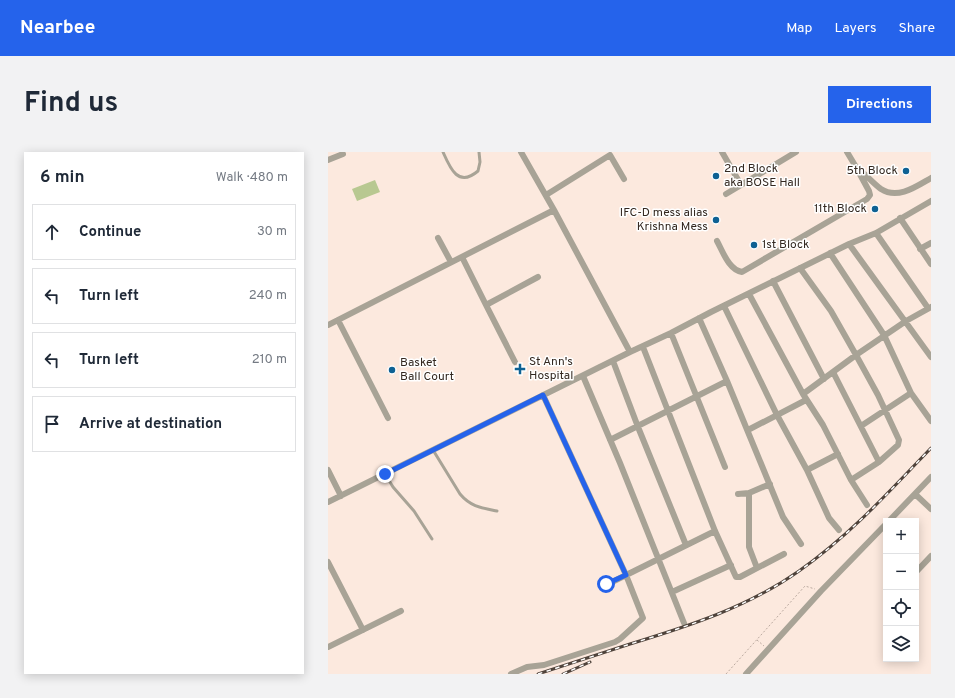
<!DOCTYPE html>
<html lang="en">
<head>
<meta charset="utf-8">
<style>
	body { margin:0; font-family:Overpass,sans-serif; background:#f2f2f3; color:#1f2937 }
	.controls { position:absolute; right:12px; bottom:12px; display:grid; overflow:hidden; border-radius:0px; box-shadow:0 2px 10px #0003 }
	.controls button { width:36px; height:36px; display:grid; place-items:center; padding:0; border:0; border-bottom:1px solid #e0e1e3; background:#fff; color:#1f2937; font:20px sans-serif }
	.stop { position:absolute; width:12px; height:12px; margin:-9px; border:3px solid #2563eb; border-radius:50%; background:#fff }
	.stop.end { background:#2563eb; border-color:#fff; box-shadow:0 1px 4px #0008 }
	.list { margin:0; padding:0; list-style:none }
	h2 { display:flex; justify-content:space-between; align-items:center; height:52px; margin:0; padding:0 16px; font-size:17px }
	h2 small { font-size:13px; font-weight:400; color:#747a83 }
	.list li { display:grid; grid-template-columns:26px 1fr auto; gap:12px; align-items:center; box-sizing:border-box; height:56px; margin:0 8px 8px; padding:0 8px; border:1px solid #e0e1e3; border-radius:0px }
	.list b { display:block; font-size:15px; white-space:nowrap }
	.list em { font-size:13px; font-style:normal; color:#747a83 }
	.icon { flex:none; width:22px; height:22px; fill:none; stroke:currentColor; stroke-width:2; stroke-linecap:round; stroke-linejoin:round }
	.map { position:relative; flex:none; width:603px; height:522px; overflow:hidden; border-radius:0px }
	header { display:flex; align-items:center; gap:24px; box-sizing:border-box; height:56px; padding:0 20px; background:#2563eb; color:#fff }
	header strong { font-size:19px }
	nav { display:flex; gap:22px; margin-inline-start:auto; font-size:14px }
	.intro { display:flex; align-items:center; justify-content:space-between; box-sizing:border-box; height:96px; padding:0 24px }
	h1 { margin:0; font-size:28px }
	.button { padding:10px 18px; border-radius:0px; background:#2563eb; color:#fff; font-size:14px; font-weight:700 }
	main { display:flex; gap:24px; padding:0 24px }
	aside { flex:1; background:#fff; border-radius:0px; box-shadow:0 2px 10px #0003 }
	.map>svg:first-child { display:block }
</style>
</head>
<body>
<header>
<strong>Nearbee</strong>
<nav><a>Map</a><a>Layers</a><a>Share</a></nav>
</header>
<div class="intro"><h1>Find us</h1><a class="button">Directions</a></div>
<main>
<aside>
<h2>6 min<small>Walk · 480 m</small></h2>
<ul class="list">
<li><svg class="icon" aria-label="ahead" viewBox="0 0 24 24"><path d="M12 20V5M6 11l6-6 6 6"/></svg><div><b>Continue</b></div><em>30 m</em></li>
<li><svg class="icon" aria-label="left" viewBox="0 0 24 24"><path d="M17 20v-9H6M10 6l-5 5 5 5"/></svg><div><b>Turn left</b></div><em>240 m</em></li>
<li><svg class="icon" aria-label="left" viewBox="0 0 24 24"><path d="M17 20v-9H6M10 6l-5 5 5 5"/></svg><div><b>Turn left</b></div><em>210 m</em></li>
<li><svg class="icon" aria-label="arrive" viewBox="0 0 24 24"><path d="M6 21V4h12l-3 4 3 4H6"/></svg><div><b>Arrive at destination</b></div></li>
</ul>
</aside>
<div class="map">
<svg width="603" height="522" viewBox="0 0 603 522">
	<rect width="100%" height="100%" fill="#fce9de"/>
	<path fill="#b8c891" d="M 47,28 L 52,40 L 29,49 L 24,37 Z"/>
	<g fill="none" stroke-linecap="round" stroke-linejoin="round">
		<path stroke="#bbaaa0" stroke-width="1" stroke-dasharray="2 2" stroke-linecap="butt" d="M 429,488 L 436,494
			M 398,522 L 477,434 L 487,437"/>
		<path stroke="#a8a396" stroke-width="3" d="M 115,0 C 122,16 130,36 150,19 L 152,10 L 151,0
			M 105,298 L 132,342 C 143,355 154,356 169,359
			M 57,322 L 65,335 L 86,359 L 104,387"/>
		<path stroke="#a8a396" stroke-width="6" d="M 394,0 L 413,33
			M 0,8 L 15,2
			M 532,18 C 539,24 546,32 553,37 C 570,48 589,34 603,26
			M 398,42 L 468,0
			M 218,43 L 282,3 L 296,27
			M 226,58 L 302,200
			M 572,66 L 603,112
			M 548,81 L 600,156
			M 110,86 L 123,110
			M 389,89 C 395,100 401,118 414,120 L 539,47 L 542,43 L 541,39 L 528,15 L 519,0
			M 521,92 L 603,205
			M 592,97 L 603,91
			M 502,101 L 556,183 L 583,241 L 603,269
			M 134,105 L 158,153 L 210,125
			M 472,116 L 503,159 L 528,203 L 578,169 L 603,155
			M 445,129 L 496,227
			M 421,142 L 475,242 L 495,273 L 523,328 L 539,353
			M 158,153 L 187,210
			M 396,154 L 449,263 L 479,318 L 501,366 L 511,378
			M 371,166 L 399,229 L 455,365 L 473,392
			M 10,168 L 60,266
			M 0,173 L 226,58 L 193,0
			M 343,181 L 397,315
			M 315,195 L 387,379 L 408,425 L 412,425 L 456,402
			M 285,209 L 310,275 L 358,393
			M 255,224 L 292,311 L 356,471
			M 475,242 L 528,203 L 550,243 L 571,288 L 570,293 L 551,310 L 505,220
			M 533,274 L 583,241
			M 420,278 L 478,248
			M 282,288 L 399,229
			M 0,318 L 13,344
			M 479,318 L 510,302
			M 523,328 L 551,310
			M 421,341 L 421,395 L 429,416
			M 410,342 L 421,341 L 442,332
			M 587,342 L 603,357
			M 0,350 L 302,200 L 343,181 L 383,160 L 521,92 L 548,81 L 603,49
			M 561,369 L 603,325
			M 0,410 L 35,478
			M 588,420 L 603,404
			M 278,433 L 387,379
			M 344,440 L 403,413
			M 0,495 L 73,459
			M 183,522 L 199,515 L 216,513 L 287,490 L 292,487 L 315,466 L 298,423 L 215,243
			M 418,522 L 493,439 L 558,372"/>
		<g stroke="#4f433b" stroke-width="3">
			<path id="rail" d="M 210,522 C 241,512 272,502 302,492 C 361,474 420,455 471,419 C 521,384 561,340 603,296
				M 235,522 L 262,510"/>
		</g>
		<use href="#rail" stroke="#fff" stroke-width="1.5" stroke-dasharray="4.5" stroke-linecap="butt"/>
	</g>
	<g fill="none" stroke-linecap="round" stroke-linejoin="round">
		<path stroke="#2563eb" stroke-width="5" d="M 57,322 L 215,243 L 298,423 L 278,432"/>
	</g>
	<g fill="#0e6193" stroke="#fff" stroke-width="1.5">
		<circle cx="578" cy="19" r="4"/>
		<circle cx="388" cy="24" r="4"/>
		<circle cx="547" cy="57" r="4"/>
		<circle cx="388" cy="68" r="4"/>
		<circle cx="426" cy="93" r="4"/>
		<path d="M190 211h4v4h4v4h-4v4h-4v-4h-4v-4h4z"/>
		<circle cx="64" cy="218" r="4"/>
	</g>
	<g text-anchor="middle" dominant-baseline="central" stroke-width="3" stroke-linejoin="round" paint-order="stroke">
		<g font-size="12" fill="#332820" stroke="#fff" text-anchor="start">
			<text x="396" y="17">2nd Block<tspan x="396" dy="14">aka BOSE Hall</tspan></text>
			<text x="570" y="19" text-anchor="end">5th Block</text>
			<text x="539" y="57" text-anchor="end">11th Block</text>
			<text x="380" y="61" text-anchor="end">IFC-D mess alias<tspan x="380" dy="14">Krishna Mess</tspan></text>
			<text x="434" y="93">1st Block</text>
			<text x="201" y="210">St Ann's<tspan x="201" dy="14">Hospital</tspan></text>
			<text x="72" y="211">Basket<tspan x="72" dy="14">Ball Court</tspan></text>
		</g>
	</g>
</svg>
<div class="controls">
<button>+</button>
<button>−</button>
<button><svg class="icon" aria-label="locate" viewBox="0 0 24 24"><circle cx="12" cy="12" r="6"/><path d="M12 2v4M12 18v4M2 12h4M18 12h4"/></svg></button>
<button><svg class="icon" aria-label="layers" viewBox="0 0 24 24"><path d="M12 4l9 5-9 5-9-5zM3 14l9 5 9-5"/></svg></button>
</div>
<div class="stop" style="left:278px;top:432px"></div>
<div class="stop end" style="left:57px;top:322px"></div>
</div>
</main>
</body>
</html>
